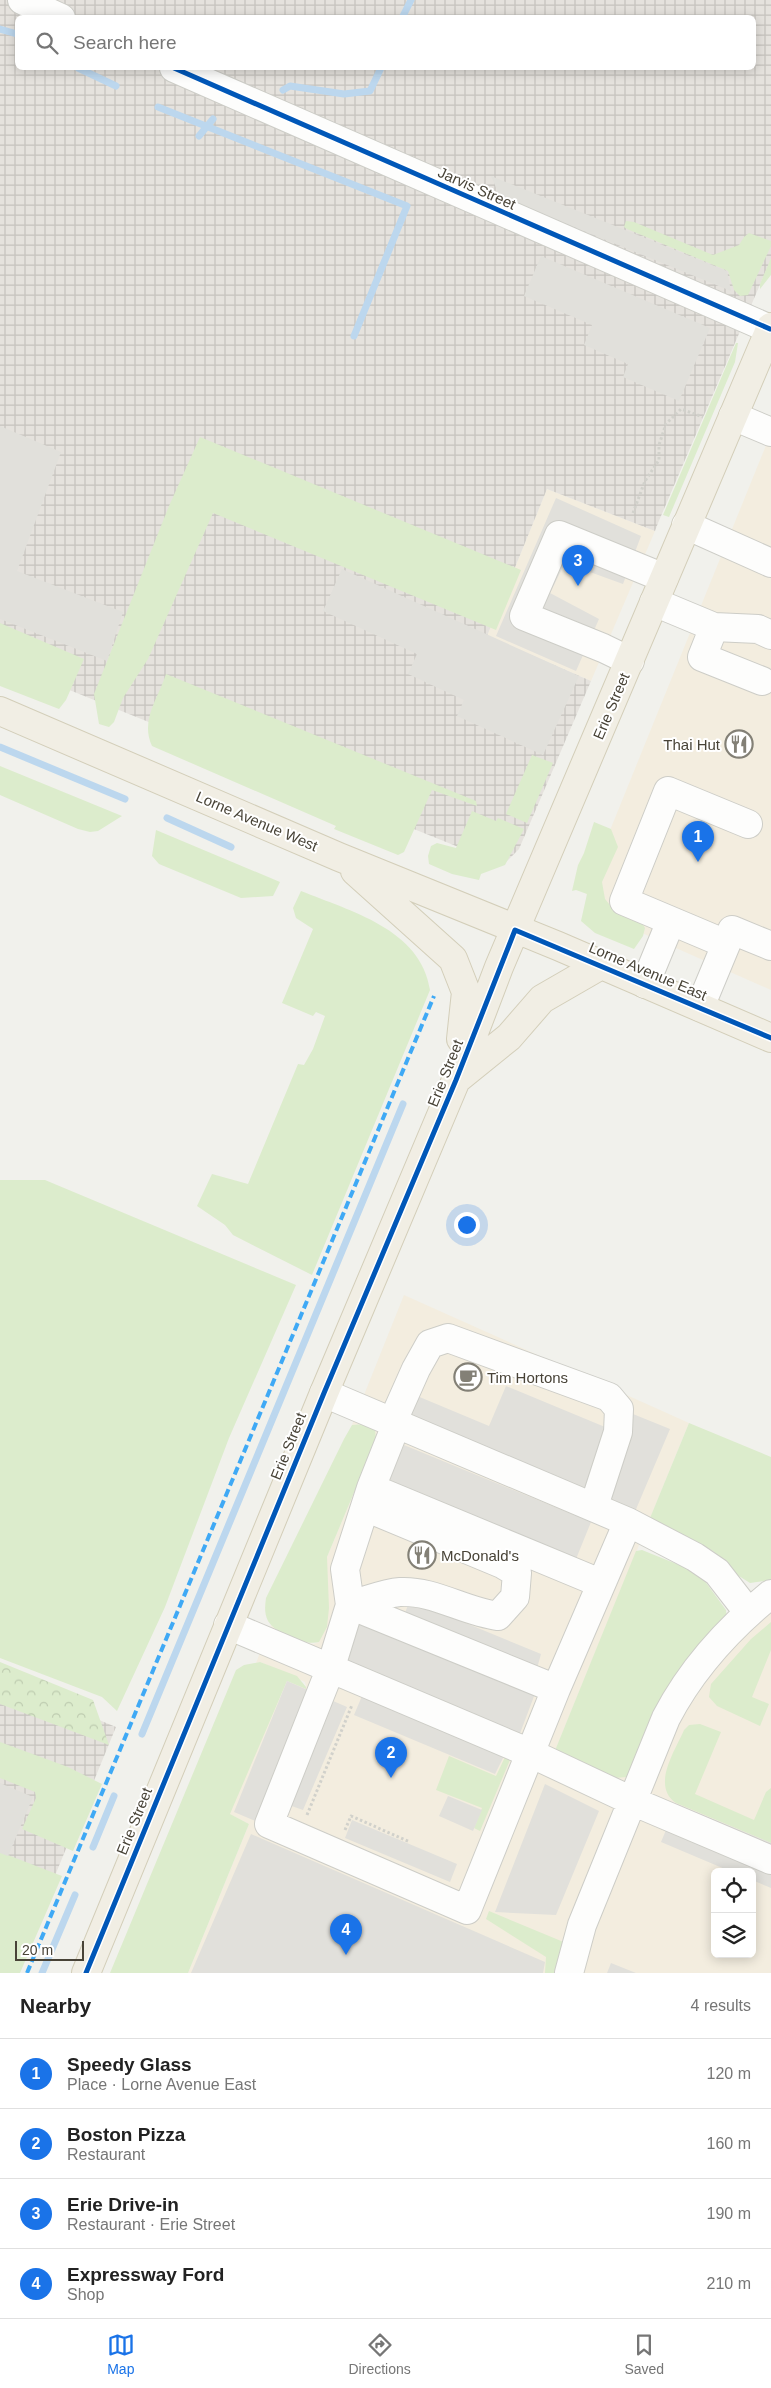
<!DOCTYPE html>
<html lang="en">
<head>
<meta charset="utf-8">
<style>
	body { margin:0; font-family:Arial,sans-serif; background:#f6f6f6; color:#222 }
	.controls { position:absolute; right:15px; bottom:15px; display:grid; overflow:hidden; border-radius:8px; box-shadow:0 2px 12px #0003 }
	.controls button { width:45px; height:45px; display:grid; place-items:center; padding:0; border:0; border-bottom:1px solid #e0e0e0; background:#fff; color:#222; font:25px sans-serif }
	.scale { position:absolute; left:15px; bottom:12px; width:69px; box-sizing:border-box; padding-left:5px; border:2px solid #484337; border-top:0; font-size:14px; line-height:18px; white-space:nowrap; color:#484337; -webkit-text-stroke:4px #fff; paint-order:stroke }
	.you { position:absolute; left:466px; top:1224px; width:18px; height:18px; margin:-12px; border:4px solid #fff; border-radius:50%; background:#1a73e8; box-shadow:0 0 0 8px #1a73e833 }
	.badge { display:grid; place-items:center; width:32px; height:32px; border-radius:50%; background:#1a73e8; color:#fff; font-size:16px; font-weight:700 }
	.pin { position:absolute; translate:-50% -41px; filter:drop-shadow(0 1px 2px #0008) }
	.pin::after { content:''; position:absolute; top:26px; width:18px; height:15px; background:inherit; clip-path:polygon(0 0,100% 0,50% 100%) }
	.list { margin:0; padding:0; list-style:none }
	h2 { display:flex; justify-content:space-between; align-items:center; height:65px; margin:0; padding:0 20px; font-size:21px }
	h2 small { font-size:16px; font-weight:400; color:#767676 }
	.list li { display:grid; grid-template-columns:32px 1fr auto; gap:15px; align-items:center; box-sizing:border-box; height:70px; padding:0 20px; border-top:1px solid #e0e0e0 }
	.list b { display:block; font-size:19px; white-space:nowrap }
	.list p { margin:0; font-size:16px; white-space:nowrap; color:#767676 }
	.list em { font-size:16px; font-style:normal; color:#767676 }
	.icon { flex:none; width:28px; height:28px; fill:none; stroke:currentColor; stroke-width:2; stroke-linecap:round; stroke-linejoin:round }
	.map { position:relative; flex:none; width:771px; height:1973px; overflow:hidden }
	.search { position:absolute; background:#fff; box-shadow:0 2px 12px #0003; left:15px; right:15px; top:15px; height:55px; display:flex; align-items:center; gap:12px; box-sizing:border-box; padding:0 18px; border-radius:8px; color:#767676; font-size:19px }
	.sheet { height:345px; background:#fff }
	nav { display:flex; justify-content:space-around; align-items:center; box-sizing:border-box; height:70px; border-top:1px solid #e0e0e0; background:#fff; font-size:14px; color:#767676 }
	nav a { display:grid; justify-items:center; gap:2px }
	nav .on { color:#1a73e8 }
	.map>svg:first-child { display:block }
</style>
</head>
<body>
<div class="map">
<svg width="771" height="1973" viewBox="0 0 771 1973">
	<defs>
		<pattern id="industrial-grid" width="8" height="8" patternUnits="userSpaceOnUse" patternTransform="scale(1.25)"><rect width="8" height="8" fill="#e5e2dd"/><path d="M0 4h8M4 0v8" fill="none" stroke="#c6c3be"/></pattern>
		<pattern id="forest-crowns" width="20" height="18" patternUnits="userSpaceOnUse" patternTransform="scale(1.25)"><rect width="20" height="18" fill="#dceccc"/><path d="M2 6a3 3 0 1 1 6 0M12 15a3 3 0 1 1 6 0" fill="none" stroke="#beccb0"/></pattern>
	</defs>
	<rect width="100%" height="100%" fill="#f1f1ec"/>
	<path fill="#f3eddf" fill-rule="evenodd" d="M 771,433 L 771,990 L 599,914 L 585,892 Z
		M 547,489 L 655,531 L 591,681 L 487,636 Z
		M 404,1295 L 689,1423 L 554,1753 L 771,1583 L 771,1973 L 188,1973 L 249,1824 L 229,1814 L 287,1681 L 306,1688 L 306,1687 L 305,1682 L 260,1662 L 256,1663 L 271,1625 L 283,1633 L 305,1642 L 313,1644 L 319,1642 L 327,1581 L 327,1557 L 376,1440 L 363,1424 L 352,1425 ZM 715,1872 L 752,1872 L 752,1954 L 715,1954 Z"/>
	<path fill="url(#industrial-grid)" fill-rule="evenodd" d="M 0,0 L 771,0 L 771,259 L 658,523 L 655,531 L 547,489 L 487,636 L 591,681 L 519,849 L 503,865 L 0,662 ZM 18,18 L 754,18 L 754,68 L 18,68 Z
		M 0,1679 L 116,1727 L 15,1973 L 0,1973 Z"/>
	<path fill="#dceccc" d="M 626,221 L 634,222 L 713,255 L 739,245 L 744,237 L 749,233 L 771,241 L 771,246 L 748,295 L 740,296 L 734,290 L 728,271 L 627,229 L 624,227 Z
		M 771,258 L 771,275 L 760,289 L 760,284 Z
		M 736,343 L 738,343 L 735,362 L 669,517 L 663,515 Z
		M 200,437 L 521,570 L 496,630 L 213,513 L 148,659 L 123,698 L 114,722 L 109,727 L 99,724 L 94,694 L 169,506 Z
		M 0,623 L 84,659 L 66,700 L 59,709 L 0,686 Z
		M 166,674 L 476,801 L 477,806 L 432,790 L 404,852 L 398,855 L 334,829 L 336,826 L 152,746 C 140,720 158,699 166,674 Z
		M 532,755 L 553,763 L 527,823 L 506,814 Z
		M 0,766 L 122,816 L 98,831 L 90,832 L 78,829 L 0,795 Z
		M 472,811 L 496,821 L 498,818 L 524,829 L 505,865 L 481,874 L 479,880 L 452,874 L 429,864 L 428,856 L 431,846 L 437,843 L 456,848 Z
		M 594,822 L 611,829 L 618,847 L 602,882 L 605,899 L 610,905 L 641,921 L 645,928 L 643,936 L 634,949 L 595,933 L 581,921 L 587,894 L 576,890 L 572,891 L 578,865 L 584,853 Z
		M 156,830 L 280,882 L 273,896 L 241,898 L 159,864 L 152,856 Z
		M 301,891 C 350,911 421,929 430,990 L 312,1275 L 233,1235 L 225,1225 L 197,1206 L 212,1174 L 248,1184 L 298,1064 L 304,1065 L 313,1049 L 325,1016 L 316,1012 L 313,1016 L 282,1003 L 313,929 L 296,918 L 293,908 Z
		M 0,1180 L 45,1180 L 296,1285 L 229,1438 L 165,1607 L 117,1711 L 102,1697 L 0,1658 Z
		M 689,1423 L 771,1457 L 771,1580 L 750,1583 L 731,1571 L 713,1551 L 650,1518 Z
		M 363,1424 L 375,1429 L 376,1440 L 327,1557 L 329,1608 L 327,1627 L 319,1642 C 305,1646 276,1634 268,1621 C 264,1613 265,1606 266,1598 L 344,1439 L 352,1425 Z
		M 642,1550 L 699,1573 L 726,1610 L 727,1623 L 636,1767 L 627,1777 L 614,1778 L 554,1753 L 636,1551 Z
		M 771,1622 L 771,1650 L 752,1697 L 769,1704 L 760,1726 L 717,1706 L 709,1697 L 711,1684 L 751,1639 Z
		M 260,1662 L 297,1676 L 306,1687 L 306,1689 L 287,1681 L 230,1814 L 249,1824 L 188,1973 L 110,1973 L 236,1670 L 244,1665 Z
		M 700,1724 L 721,1732 L 695,1794 L 754,1820 L 766,1792 L 771,1788 L 771,1843 L 676,1803 C 651,1786 675,1751 684,1730 L 689,1725 Z
		M 0,1742 L 68,1767 L 102,1784 L 73,1851 L 22,1829 L 36,1798 L 35,1792 L 0,1778 Z
		M 449,1756 L 496,1776 L 505,1757 L 510,1760 L 480,1831 L 474,1828 L 482,1808 L 436,1790 Z
		M 0,1852 L 62,1876 L 20,1973 L 0,1973 Z
		M 489,1911 L 566,1943 L 561,1973 L 545,1973 L 546,1957 L 486,1919 Z"/>
	<path fill="url(#forest-crowns)" d="M 0,1662 L 93,1700 L 109,1745 L 0,1704 Z"/>
	<path fill="#e1e0db" d="M 491,176 L 727,271 L 731,291 L 500,197 Z
		M 541,256 L 710,328 L 679,401 L 623,377 L 628,364 L 584,345 L 592,325 L 524,296 Z
		M 0,426 L 61,452 L 17,571 L 123,612 L 107,661 L 0,619 Z
		M 556,498 L 641,536 L 623,584 L 565,563 L 550,593 L 599,619 L 576,671 L 496,636 Z
		M 342,569 L 579,676 L 543,755 L 457,716 L 464,700 L 408,674 L 417,654 L 323,611 Z
		M 506,1386 L 605,1427 L 627,1429 L 633,1414 L 670,1429 L 634,1514 L 400,1417 L 410,1393 L 489,1426 Z
		M 404,1445 L 591,1522 L 576,1559 L 388,1482 Z
		M 410,1600 L 541,1654 L 536,1672 L 403,1618 Z
		M 358,1624 L 536,1691 L 519,1736 L 341,1669 Z
		M 287,1681 L 347,1707 L 303,1810 L 286,1804 L 274,1829 L 234,1812 Z
		M 362,1696 L 504,1756 L 495,1774 L 354,1715 Z
		M 0,1783 L 33,1797 L 8,1856 L 0,1853 Z
		M 545,1784 L 599,1811 L 556,1915 L 495,1912 Z
		M 448,1796 L 482,1810 L 473,1831 L 439,1816 Z
		M 677,1804 L 771,1843 L 771,1888 L 752,1880 L 752,1872 L 732,1872 L 661,1842 Z
		M 352,1820 L 457,1864 L 450,1882 L 345,1838 Z
		M 251,1834 L 545,1962 L 543,1973 L 191,1973 Z
		M 611,1963 L 636,1973 L 607,1973 Z"/>
	<g fill="none" stroke-linecap="round" stroke-linejoin="round">
		<path stroke="#bcd7ee" stroke-width="7" d="M 402,18 L 411,0
			M 0,29 L 17,34
			M 78,68 L 116,86
			M 283,90 L 290,86 L 344,94 L 370,91 L 381,68
			M 158,107 L 407,206 L 354,336
			M 199,136 L 213,119
			M 0,747 L 125,799
			M 167,818 L 231,847
			M 142,1734 L 403,1104
			M 93,1847 L 114,1796
			M 42,1973 L 75,1895"/>
		<g stroke="#cdcdc7" stroke-width="30">
			<path id="minor" d="M 22,0 L 61,18
				M 174,68 L 770,329
				M 733,416 L 771,432
				M 686,525 L 771,563
				M 654,602 L 714,627 L 758,629 L 771,635
				M 714,627 L 702,657 L 762,681
				M 630,661 L 603,648 L 524,616 L 559,535 L 664,578
				M 726,944 L 624,901 L 668,791 L 748,824
				M 645,984 L 671,921
				M 700,1007 L 732,930 L 771,946
				M 324,1393 L 628,1522 L 695,1557 L 717,1572 L 748,1612
				M 392,1423 L 416,1369 L 430,1344 L 448,1338 L 609,1397 L 619,1409 L 618,1432 L 594,1506
				M 396,1425 L 371,1488 L 600,1583
				M 371,1488 L 345,1569 L 350,1605 L 330,1670 L 269,1824 L 467,1910 L 556,1689 L 628,1522
				M 350,1605 C 366,1601 384,1593 400,1592 C 433,1590 465,1612 498,1616 L 515,1597 L 517,1573 L 502,1564 L 365,1507
				M 350,1605 L 556,1689
				M 228,1625 L 530,1753 L 632,1801 L 771,1860
				M 569,1973 L 582,1925 L 666,1718 C 691,1670 729,1628 771,1594"/>
		</g>
		<g stroke="#d3ceb9" stroke-width="30">
			<path id="major" d="M 0,711 L 339,857 L 558,946 L 771,1038
				M 355,871 L 453,959 L 466,992 L 461,1039
				M 457,1079 L 509,1037 L 542,999 L 601,965
				M 86,1973 L 324,1393 L 456,1080 L 499,967 L 771,327"/>
		</g>
		<path stroke="#d1d1cb" stroke-width="3" stroke-dasharray="2.5 2.5" stroke-linecap="butt" d="M 633,513 L 645,481 L 659,460 L 659,445 L 666,424 L 681,409 L 703,417
			M 307,1815 L 352,1705
			M 345,1830 L 351,1816 L 410,1842"/>
		<use href="#minor" stroke="#fdfdfc" stroke-width="28"/>
		<use href="#major" stroke="#f1eee4" stroke-width="28"/>
		<path stroke="#3fa9f5" stroke-width="4" stroke-dasharray="8 4" stroke-linecap="butt" d="M 27,1973 L 434,996"/>
		<g stroke="#fff" stroke-width="8">
			<path id="cycleway" d="M 174,68 L 770,329
				M 86,1973 L 324,1393 L 456,1080 L 515,930 L 771,1038"/>
		</g>
		<use href="#cycleway" stroke="#0057b8" stroke-width="5"/>
	</g>
	<defs>
		<g id="restaurant-ring" transform="scale(1.4375)"><circle r="9.5" fill="#fff" stroke="#838076" stroke-width="1.5"/><path d="M-5-6h1v4h1v-4h1v4h1v-4h1v5L-1.5 .5V6h-2V.5L-5-1ZM5-6V6H3V1.5H1.5Q1.5-4 5-6Z" fill="#838076"/></g>
		<g id="cafe-ring" transform="scale(1.4375)"><circle r="9.5" fill="#fff" stroke="#838076" stroke-width="1.5"/><path d="M-5.5-4.5H6V0H3Q3 3.5 0 3.5H-2.5Q-5.5 3.5-5.5 0ZM3-3.2v2h1.7v-2ZM-6 4.5H4V6H-6Z" fill="#838076"/></g>
	</defs>
	<g fill-rule="evenodd">
		<use href="#restaurant-ring" x="739" y="744"/>
		<use href="#cafe-ring" x="468" y="1377"/>
		<use href="#restaurant-ring" x="422" y="1555"/>
	</g>
	<g text-anchor="middle" dominant-baseline="central" stroke-width="4" stroke-linejoin="round" paint-order="stroke">
		<g font-size="15" fill="#484337" stroke="#fff">
			<text transform="translate(477 188) rotate(24)">Jarvis Street</text>
			<text transform="translate(611 706) rotate(-67)">Erie Street</text>
			<text transform="translate(257 821) rotate(23)">Lorne Avenue West</text>
			<text transform="translate(648 971) rotate(23)">Lorne Avenue East</text>
			<text transform="translate(445 1073) rotate(-68)">Erie Street</text>
			<text transform="translate(288 1446) rotate(-68)">Erie Street</text>
			<text transform="translate(134 1821) rotate(-68)">Erie Street</text>
		</g>
		<g font-size="15" fill="#484337" stroke="#fff" text-anchor="start">
			<text x="720" y="744" text-anchor="end">Thai Hut</text>
			<text x="487" y="1377">Tim Hortons</text>
			<text x="441" y="1555">McDonald's</text>
		</g>
	</g>
</svg>
<div class="controls">
<button><svg class="icon" aria-label="locate" viewBox="0 0 24 24"><circle cx="12" cy="12" r="6"/><path d="M12 2v4M12 18v4M2 12h4M18 12h4"/></svg></button>
<button><svg class="icon" aria-label="layers" viewBox="0 0 24 24"><path d="M12 4l9 5-9 5-9-5zM3 14l9 5 9-5"/></svg></button>
</div>
<div class="scale">20 m</div>
<div class="you"></div>
<div class="pin badge" style="left:698px;top:862px">1</div>
<div class="pin badge" style="left:391px;top:1778px">2</div>
<div class="pin badge" style="left:578px;top:586px">3</div>
<div class="pin badge" style="left:346px;top:1955px">4</div>
<div class="search"><svg class="icon" aria-label="search" viewBox="0 0 24 24"><circle cx="10" cy="10" r="6"/><path d="M15 15l6 6"/></svg>Search here</div>
</div>
<section class="sheet">
<h2>Nearby<small>4 results</small></h2>
<ul class="list">
<li><span class="badge">1</span><div><b>Speedy Glass</b><p>Place · Lorne Avenue East</p></div><em>120 m</em></li>
<li><span class="badge">2</span><div><b>Boston Pizza</b><p>Restaurant</p></div><em>160 m</em></li>
<li><span class="badge">3</span><div><b>Erie Drive-in</b><p>Restaurant · Erie Street</p></div><em>190 m</em></li>
<li><span class="badge">4</span><div><b>Expressway Ford</b><p>Shop</p></div><em>210 m</em></li>
</ul>
</section>
<nav>
<a class="on"><svg class="icon" aria-label="map" viewBox="0 0 24 24"><path d="M3 6l6-2 6 2 6-2v14l-6 2-6-2-6 2zM9 4v14M15 6v14"/></svg>Map</a>
<a><svg class="icon" aria-label="directions" viewBox="0 0 24 24"><path d="M12 3l9 9-9 9-9-9zM9 14v-3h6M13 9l2 2-2 2"/></svg>Directions</a>
<a><svg class="icon" aria-label="saved" viewBox="0 0 24 24"><path d="M7 4h10v16l-5-4-5 4z"/></svg>Saved</a>
</nav>
</body>
</html>
